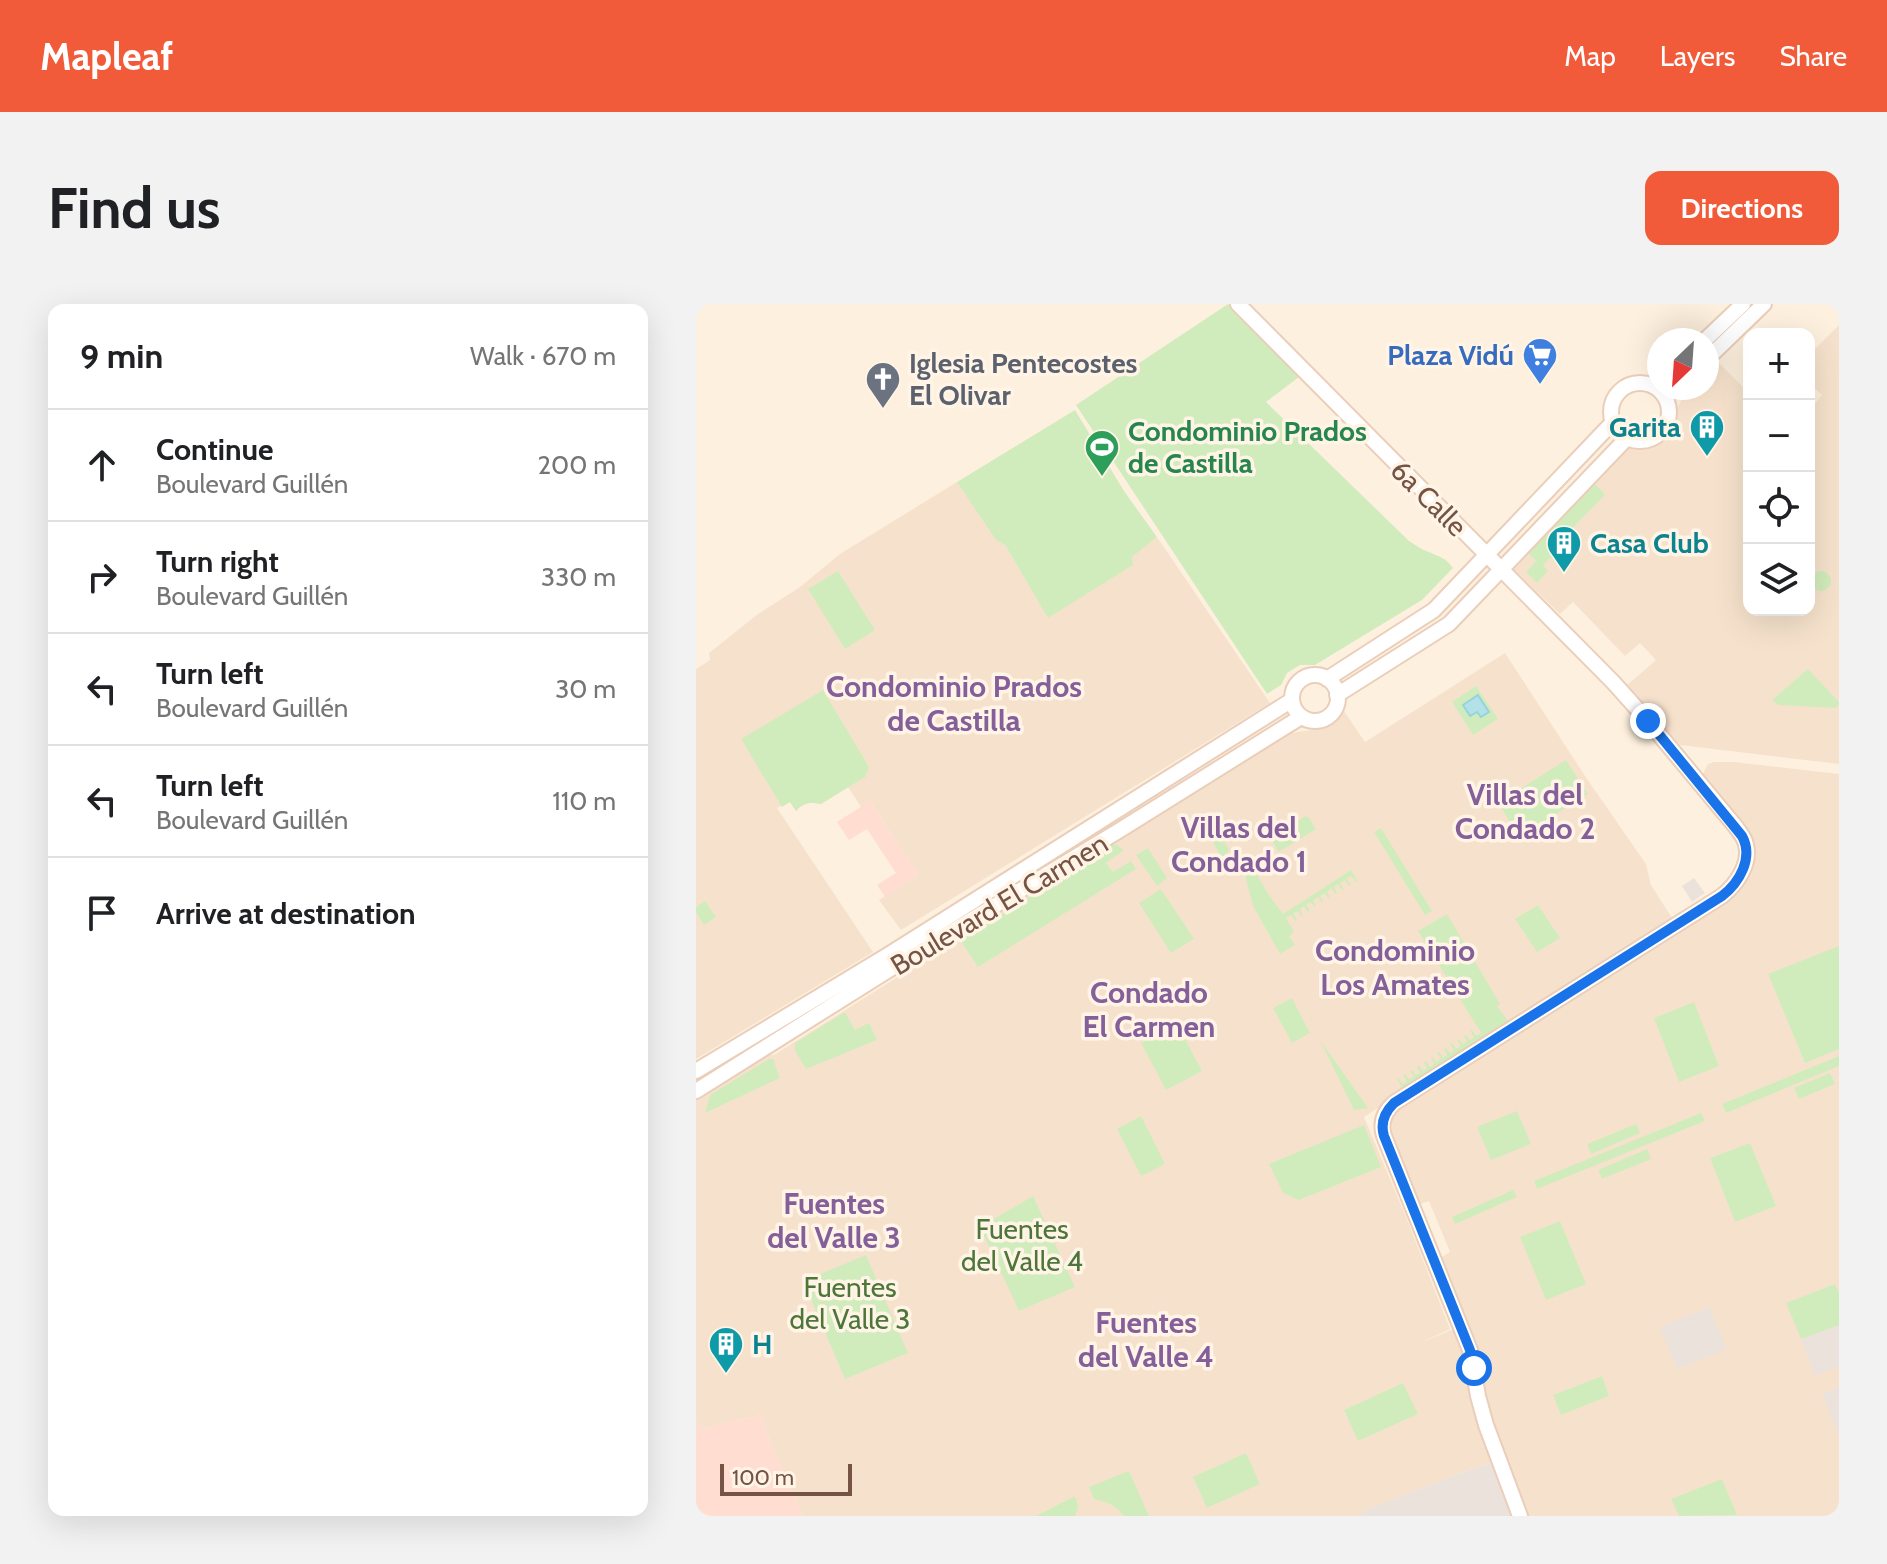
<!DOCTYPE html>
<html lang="en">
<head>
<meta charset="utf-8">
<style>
	body { margin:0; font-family:Cabin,sans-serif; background:#f2f2f2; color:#202124 }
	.controls { position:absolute; right:24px; top:24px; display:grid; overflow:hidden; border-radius:16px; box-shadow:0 8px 32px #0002 }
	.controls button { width:72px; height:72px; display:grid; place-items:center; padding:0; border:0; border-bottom:2px solid #e0e0e0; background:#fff; color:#202124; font:40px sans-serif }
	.compass { position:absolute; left:951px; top:24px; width:72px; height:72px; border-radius:50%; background:#fff; box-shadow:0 8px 32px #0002; rotate:205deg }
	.scale { position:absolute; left:24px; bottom:20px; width:132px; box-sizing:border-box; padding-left:8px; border:4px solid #755445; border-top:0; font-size:22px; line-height:28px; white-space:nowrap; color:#755445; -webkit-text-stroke:6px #fff4e6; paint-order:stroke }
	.stop { position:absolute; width:24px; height:24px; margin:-18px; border:6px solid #1a73e8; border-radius:50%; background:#fff }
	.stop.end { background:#1a73e8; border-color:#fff; box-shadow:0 2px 8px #0008 }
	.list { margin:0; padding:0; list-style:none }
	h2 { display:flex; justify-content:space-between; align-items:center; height:104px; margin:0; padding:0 32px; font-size:34px }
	h2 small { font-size:26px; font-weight:400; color:#757577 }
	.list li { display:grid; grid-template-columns:52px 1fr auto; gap:24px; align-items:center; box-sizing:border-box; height:112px; padding:0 32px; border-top:2px solid #e0e0e0 }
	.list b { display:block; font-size:30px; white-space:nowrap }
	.list p { margin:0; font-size:26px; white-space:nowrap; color:#757577 }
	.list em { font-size:26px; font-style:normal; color:#757577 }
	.icon { flex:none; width:44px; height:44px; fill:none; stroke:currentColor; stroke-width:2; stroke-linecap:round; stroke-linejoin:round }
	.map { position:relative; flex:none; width:1143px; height:1212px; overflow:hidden; border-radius:16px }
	header { display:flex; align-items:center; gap:48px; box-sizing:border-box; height:112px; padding:0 40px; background:#f25b39; color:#fff }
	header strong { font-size:38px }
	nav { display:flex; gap:44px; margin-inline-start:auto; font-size:28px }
	.intro { display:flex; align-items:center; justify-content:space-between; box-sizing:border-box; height:192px; padding:0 48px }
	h1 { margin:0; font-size:56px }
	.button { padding:20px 36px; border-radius:16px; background:#f25b39; color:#fff; font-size:28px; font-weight:700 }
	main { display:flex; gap:48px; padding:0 48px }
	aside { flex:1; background:#fff; border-radius:16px; box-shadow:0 8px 32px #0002 }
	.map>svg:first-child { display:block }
</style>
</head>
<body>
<header>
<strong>Mapleaf</strong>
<nav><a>Map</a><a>Layers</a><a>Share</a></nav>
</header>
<div class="intro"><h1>Find us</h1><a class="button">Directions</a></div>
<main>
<aside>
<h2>9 min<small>Walk · 670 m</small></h2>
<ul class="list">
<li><svg class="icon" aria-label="ahead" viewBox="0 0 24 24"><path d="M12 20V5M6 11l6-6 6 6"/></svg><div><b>Continue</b><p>Boulevard Guillén</p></div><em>200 m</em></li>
<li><svg class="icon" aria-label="right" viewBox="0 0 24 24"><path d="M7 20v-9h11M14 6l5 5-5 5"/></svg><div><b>Turn right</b><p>Boulevard Guillén</p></div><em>330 m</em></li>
<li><svg class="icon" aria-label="left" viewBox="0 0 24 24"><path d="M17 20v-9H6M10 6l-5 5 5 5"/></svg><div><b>Turn left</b><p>Boulevard Guillén</p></div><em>30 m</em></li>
<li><svg class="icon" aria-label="left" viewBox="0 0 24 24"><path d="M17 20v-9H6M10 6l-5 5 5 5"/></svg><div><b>Turn left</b><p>Boulevard Guillén</p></div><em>110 m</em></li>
<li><svg class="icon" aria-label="arrive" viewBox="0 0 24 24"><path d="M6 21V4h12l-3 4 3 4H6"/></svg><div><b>Arrive at destination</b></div></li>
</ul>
</aside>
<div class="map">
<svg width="1143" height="1212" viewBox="0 0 1143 1212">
	<rect width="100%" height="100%" fill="#fef0de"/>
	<path fill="#f6e2cc" d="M 1143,21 L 1143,460 L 984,441 L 930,382 L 960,356 L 944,339 L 929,352 L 877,298 L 864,310 L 813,261 L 916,154 L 936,141 L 957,140 L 973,129 L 980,115 L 981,105 L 991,84 L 1011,84 L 1011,60 L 1018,54 L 1053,89 L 1053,306 L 1113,306 L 1113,107 L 1126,91 L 1113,79 L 1113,51 Z
		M 261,178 L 309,241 L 352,313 L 461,233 L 574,399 L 205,626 L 183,596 L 222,571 L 174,497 L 165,503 L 152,483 L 125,500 L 114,498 L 104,503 L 100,507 L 94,498 L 81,504 L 177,648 L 0,755 L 0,365 L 14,356 L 13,349 L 62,310 L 104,283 L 144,250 Z
		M 809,349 L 891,475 L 950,560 L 955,581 L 976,614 L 668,813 L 710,913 L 754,1025 L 724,1039 L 758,1025 L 768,1057 L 795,1159 L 759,1171 L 666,1208 L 667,1212 L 107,1212 L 75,1140 L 65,1111 L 6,1125 L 0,1114 L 0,794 L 74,751 L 78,751 L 409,542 L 443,524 L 596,429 L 633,423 L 640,418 L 648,407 L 669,438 Z
		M 1018,458 L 1038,458 L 1143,470 L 1143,1212 L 832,1212 L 791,1106 L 744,954 L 754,948 L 733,897 L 721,901 L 696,832 L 696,815 L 705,801 L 1042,589 L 1057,560 L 1058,542 L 1006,472 L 1012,460 Z"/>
	<path fill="#ffddd1" d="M 174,497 L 222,571 L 189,593 L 181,581 L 200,569 L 171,525 L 153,536 L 141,518 Z
		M 65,1111 L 75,1140 L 107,1212 L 0,1212 L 0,1114 L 6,1125 Z"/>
	<path fill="#ebe2db" d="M 998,574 L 1009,589 L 996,598 L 986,582 Z
		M 1013,1003 L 1031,1045 L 981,1065 L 964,1023 Z
		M 1143,1021 L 1143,1062 L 1119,1072 L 1105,1035 Z
		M 1143,1083 L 1143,1126 L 1141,1127 L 1126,1090 Z
		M 795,1159 L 815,1212 L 667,1212 L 665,1208 L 759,1171 Z"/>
	<path fill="#d1ecbc" d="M 532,0 L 603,73 L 570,98 L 713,237 C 720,241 726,246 733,248 C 744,253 750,254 757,264 L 726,296 L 619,361 L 604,361 L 591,369 L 585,381 L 571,390 L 380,101 Z
		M 379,106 L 428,187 L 461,233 L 436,253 L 437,261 L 352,314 L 309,241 L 300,236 L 261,178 Z
		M 895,175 L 909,191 L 856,245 L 865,254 L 860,259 L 854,254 L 847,261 L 852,267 L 841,279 L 830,268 L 840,257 L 828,245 Z
		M1115 277a10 10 0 1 1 20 0a10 10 0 1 1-20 0Z
		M 142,267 L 179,326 L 149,345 L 112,285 Z
		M 1112,365 L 1143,398 L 1142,402 L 1139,404 L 1082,401 L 1076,396 Z
		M 780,382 L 802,415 L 777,431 L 756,398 Z
		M 127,386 L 173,463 L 169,473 L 125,500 C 114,498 107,499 100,507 L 94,498 L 86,503 L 45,435 Z
		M 870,456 L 892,490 L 824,533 L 802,499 Z
		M 609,512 L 613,514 L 620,525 L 583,548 L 577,539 L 579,532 Z
		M 517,522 L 533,545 L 532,548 L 527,552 L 525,552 L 515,535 L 513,525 Z
		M 685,524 L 736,607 L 729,611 L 678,528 Z
		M 413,541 L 421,541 L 428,546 L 410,559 L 417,568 L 435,557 L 440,565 L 282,663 L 264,636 L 375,567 Z
		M 452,544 L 471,574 L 461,582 L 440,551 Z
		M 549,550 L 571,588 L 587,610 L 655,566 L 661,576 L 660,578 L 655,572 L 651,575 L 655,580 L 653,582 L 649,576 L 644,579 L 648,585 L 646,586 L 642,580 L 638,583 L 641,589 L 639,590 L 635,584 L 631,588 L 634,593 L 632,594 L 628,589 L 624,592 L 627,598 L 626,599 L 622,593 L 617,596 L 620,602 L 619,603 L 614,598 L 610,601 L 614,606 L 612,608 L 608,602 L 604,605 L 607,611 L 605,612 L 602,607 L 597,609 L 601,615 L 599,617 L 595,611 L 590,614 L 598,628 L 593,632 L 599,641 L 584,650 L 557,602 L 544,552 Z
		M 465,585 L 498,635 L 475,649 L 443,599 Z
		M 9,597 L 20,613 L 8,621 L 0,608 L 0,603 Z
		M 842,601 L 864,634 L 841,648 L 819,615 Z
		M 751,610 L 804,700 L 801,702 L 812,717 L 707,786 L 701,775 L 702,774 L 707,780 L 711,777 L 707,771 L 709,770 L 713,775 L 718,773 L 714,767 L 716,766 L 720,771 L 724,769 L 721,763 L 723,761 L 727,767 L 731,764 L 728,758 L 730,757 L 734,763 L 738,760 L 735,754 L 736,753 L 740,758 L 745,755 L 741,749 L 743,748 L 747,754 L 751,751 L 748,745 L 750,744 L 754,749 L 758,747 L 754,740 L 756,739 L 760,745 L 765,742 L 761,736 L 763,735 L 767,740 L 771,738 L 768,732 L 770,731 L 774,736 L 778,733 L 774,727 L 776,726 L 780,732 L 785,729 L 722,627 Z
		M 1143,642 L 1143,745 L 1109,759 L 1072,670 Z
		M 596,694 L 614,729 L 596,739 L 577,704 Z
		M 998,698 L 1023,762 L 983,778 L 958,714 Z
		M 149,708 L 159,726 L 173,719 L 181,736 L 110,765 L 99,747 L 99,739 Z
		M 481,720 L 506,767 L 470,786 L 445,739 Z
		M 624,736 L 672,804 L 658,806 Z
		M 1143,752 L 1143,762 L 1030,809 L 1026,800 Z
		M 73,755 L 77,755 L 84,774 L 9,809 L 14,791 Z
		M 1134,769 L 1139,780 L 1103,795 L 1098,784 Z
		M 821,807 L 835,840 L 795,856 L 781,823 Z
		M 1005,809 L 1009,817 L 841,885 L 838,877 Z
		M 445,812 L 469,860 L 445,872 L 421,825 Z
		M 940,820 L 944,829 L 895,850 L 891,840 Z
		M 668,821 L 685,863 L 603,896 L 587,889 L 573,860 Z
		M 1054,839 L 1080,902 L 1039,918 L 1014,854 Z
		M 951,845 L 955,855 L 906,875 L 902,866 Z
		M 817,886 L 821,893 L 759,920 L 756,913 Z
		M 337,892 L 379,983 L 323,1007 L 284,923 Z
		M 864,917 L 890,980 L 850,996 L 824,933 Z
		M 170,951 L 212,1049 L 149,1075 L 107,977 Z
		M 1139,980 L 1143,989 L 1143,1021 L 1105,1035 L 1090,999 Z
		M 906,1072 L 913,1092 L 865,1111 L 857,1091 Z
		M 707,1079 L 722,1110 L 662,1137 L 648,1106 Z
		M 550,1149 L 564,1180 L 511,1204 L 497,1173 Z
		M 433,1167 L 453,1212 L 428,1212 C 419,1201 412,1198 398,1195 L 393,1183 Z
		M 1026,1175 L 1041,1211 L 983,1212 L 975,1195 Z
		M 379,1192 L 382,1203 L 379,1212 L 340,1212 Z"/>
	<path fill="#b2e2e8" stroke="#97d3db" stroke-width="2" d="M 782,391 L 793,408 L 785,413 L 781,408 L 774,412 L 767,401 Z"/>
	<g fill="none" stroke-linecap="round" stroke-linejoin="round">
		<g stroke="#eaceb9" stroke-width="18">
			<path id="secondary" d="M 542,0 L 917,378 L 952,417 L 1040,523 C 1044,529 1049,534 1050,541 C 1055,560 1040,581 1026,592 L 698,799 C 688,808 684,819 688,832 L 774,1046 L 782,1092 L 790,1121 L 824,1212
				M 1009,36 L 1047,0
				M 1011,55 L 1068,0
				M915 108a29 29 0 1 1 58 0a29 29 0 1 1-58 0Z
				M596 394a23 23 0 1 1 46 0a23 23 0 1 1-46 0Z
				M 631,375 L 738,306 L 917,118
				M 641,391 L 753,320 L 931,134
				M 0,767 L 192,651 L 596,396
				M 0,787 L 199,662 L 424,526 L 605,413"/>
		</g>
		<use href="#secondary" stroke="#fff" stroke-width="14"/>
	</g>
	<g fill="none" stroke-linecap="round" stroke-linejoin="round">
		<path stroke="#1a73e8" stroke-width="10" d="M 778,1064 L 774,1046 L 688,832 C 684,819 689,808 698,799 L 1026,592 C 1043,579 1058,554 1046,532 L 952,417"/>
	</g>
	<defs>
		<g id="supermarket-pin" transform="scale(1.8)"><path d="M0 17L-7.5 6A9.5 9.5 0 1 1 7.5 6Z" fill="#3f7fe0" stroke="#fff4e6"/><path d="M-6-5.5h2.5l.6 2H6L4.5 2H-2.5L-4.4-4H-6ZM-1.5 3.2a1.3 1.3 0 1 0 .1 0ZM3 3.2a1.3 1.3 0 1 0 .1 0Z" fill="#fff"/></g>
		<g id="church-pin" transform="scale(1.8)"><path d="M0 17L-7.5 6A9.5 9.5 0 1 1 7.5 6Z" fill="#6b7280" stroke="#fff4e6"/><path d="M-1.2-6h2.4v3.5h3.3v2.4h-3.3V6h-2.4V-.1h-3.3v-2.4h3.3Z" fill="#fff"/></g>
		<g id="building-pin" transform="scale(1.8)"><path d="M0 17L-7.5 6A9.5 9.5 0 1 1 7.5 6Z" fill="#0f9aa8" stroke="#fff4e6"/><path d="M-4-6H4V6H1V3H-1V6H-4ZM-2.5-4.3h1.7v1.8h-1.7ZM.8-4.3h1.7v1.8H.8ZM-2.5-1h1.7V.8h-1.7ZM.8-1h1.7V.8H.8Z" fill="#fff"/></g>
		<g id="stadium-pin" transform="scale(1.8)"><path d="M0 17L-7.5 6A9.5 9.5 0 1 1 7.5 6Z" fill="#2e9e5b" stroke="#fff4e6"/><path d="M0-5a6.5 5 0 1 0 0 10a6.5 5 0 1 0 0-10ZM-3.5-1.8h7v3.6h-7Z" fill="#fff"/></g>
	</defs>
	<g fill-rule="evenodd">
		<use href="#supermarket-pin" x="844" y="51"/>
		<use href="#church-pin" x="187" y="75"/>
		<use href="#building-pin" x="1011" y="123"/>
		<use href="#stadium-pin" x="406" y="143"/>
		<use href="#building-pin" x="868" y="239"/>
		<use href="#building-pin" x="30" y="1040"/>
	</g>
	<g text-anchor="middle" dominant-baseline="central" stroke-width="7" stroke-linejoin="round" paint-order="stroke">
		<g font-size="28" font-weight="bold" fill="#366cbe" stroke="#fff4e6" text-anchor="end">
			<text x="818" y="51">Plaza Vidú</text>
		</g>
		<g font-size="28" font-weight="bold" fill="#5b616d" stroke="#fff4e6" text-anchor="start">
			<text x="213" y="59">Iglesia Pentecostes<tspan x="213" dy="32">El Olivar</tspan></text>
		</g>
		<g font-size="28" font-weight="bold" fill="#0d838f" stroke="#fff4e6" text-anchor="start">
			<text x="985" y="123" text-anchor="end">Garita</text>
			<text x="894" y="239">Casa Club</text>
			<text x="56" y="1040">H</text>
		</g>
		<g font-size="28" font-weight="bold" fill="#27864d" stroke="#fff4e6" text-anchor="start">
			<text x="432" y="127">Condominio Prados<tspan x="432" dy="32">de Castilla</tspan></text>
		</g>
		<g font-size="28" fill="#755445" stroke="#fff4e6">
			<text transform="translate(733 194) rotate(45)">6a Calle</text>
			<text transform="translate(303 600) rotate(-31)">Boulevard El Carmen</text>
		</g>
		<g font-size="28" fill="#4d763a" stroke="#fff4e6">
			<text x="326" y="925">Fuentes<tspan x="326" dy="32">del Valle 4</tspan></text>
			<text x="154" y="983">Fuentes<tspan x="154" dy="32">del Valle 3</tspan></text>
		</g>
		<g font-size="30" font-weight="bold" fill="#845f9a" stroke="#fff4e6">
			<text x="258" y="382">Condominio Prados<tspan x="258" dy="34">de Castilla</tspan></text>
			<text x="829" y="490">Villas del<tspan x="829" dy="34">Condado 2</tspan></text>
			<text x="543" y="523">Villas del<tspan x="543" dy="34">Condado 1</tspan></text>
			<text x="699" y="646">Condominio<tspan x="699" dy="34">Los Amates</tspan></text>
			<text x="453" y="688">Condado<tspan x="453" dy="34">El Carmen</tspan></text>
			<text x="138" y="899">Fuentes<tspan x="138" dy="34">del Valle 3</tspan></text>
			<text x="450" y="1018">Fuentes<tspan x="450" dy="34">del Valle 4</tspan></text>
		</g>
	</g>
</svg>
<div class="controls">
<button>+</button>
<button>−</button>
<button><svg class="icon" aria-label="locate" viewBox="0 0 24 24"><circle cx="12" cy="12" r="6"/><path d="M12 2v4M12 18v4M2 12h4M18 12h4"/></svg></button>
<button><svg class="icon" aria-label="layers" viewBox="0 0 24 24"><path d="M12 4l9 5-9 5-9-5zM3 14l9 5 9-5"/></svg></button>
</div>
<svg class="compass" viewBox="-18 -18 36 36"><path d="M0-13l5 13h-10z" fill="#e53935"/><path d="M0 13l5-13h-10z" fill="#757577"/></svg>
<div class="scale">100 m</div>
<div class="stop" style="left:778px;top:1064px"></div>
<div class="stop end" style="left:952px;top:417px"></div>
</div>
</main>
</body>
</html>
